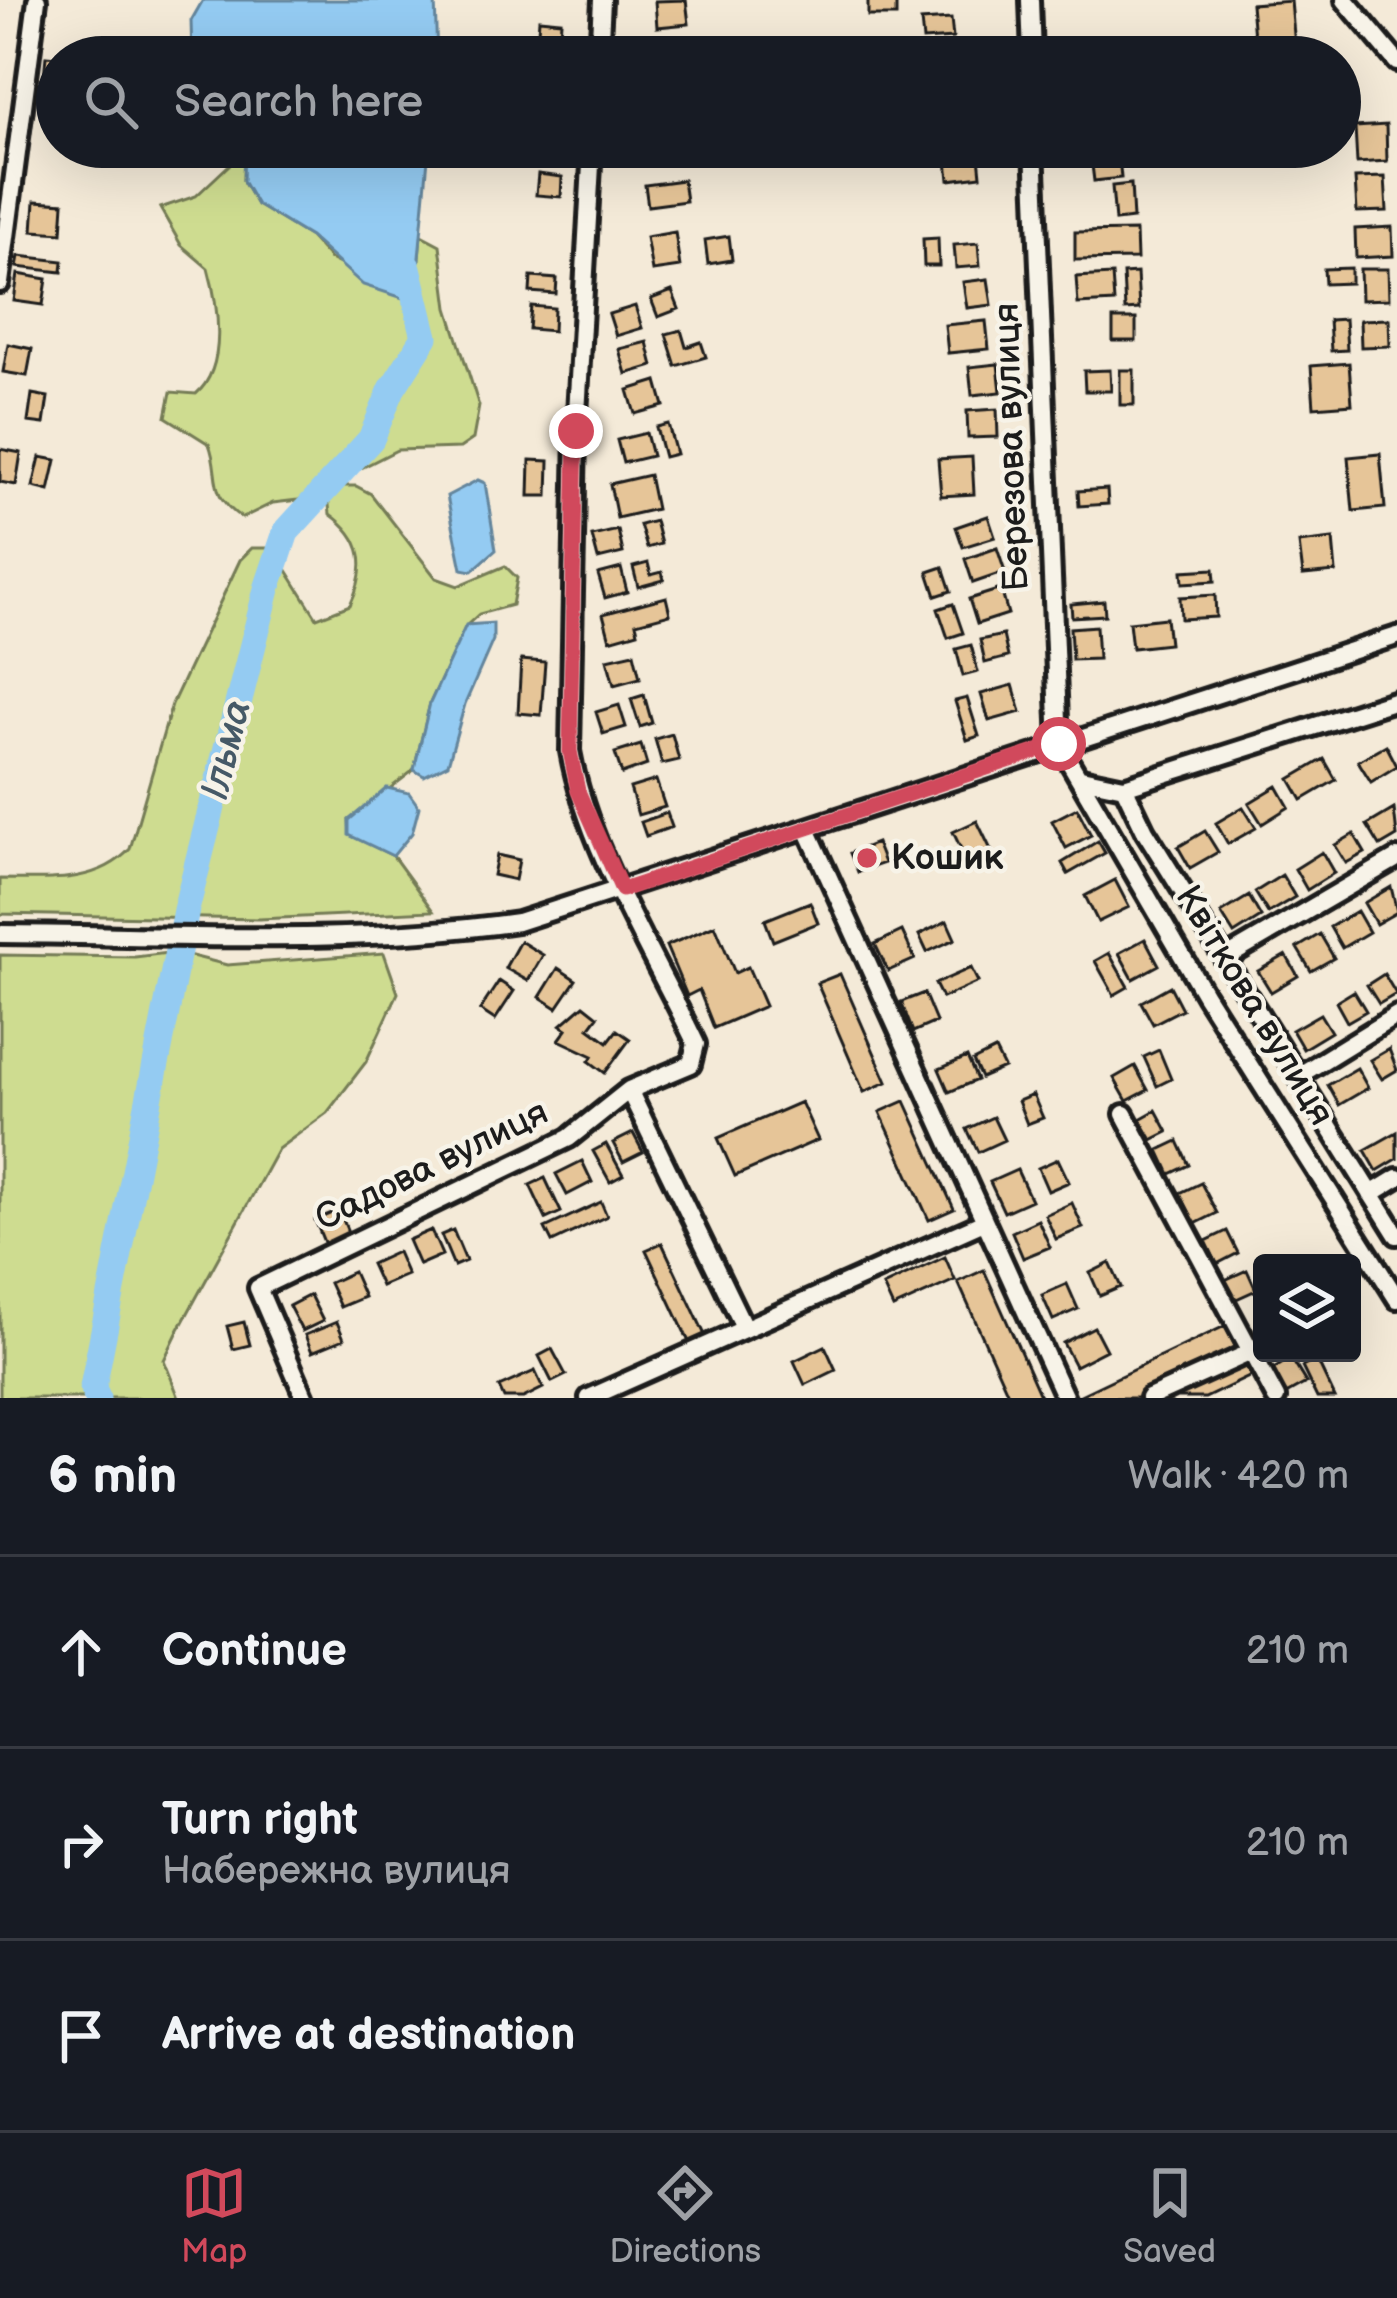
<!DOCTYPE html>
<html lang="en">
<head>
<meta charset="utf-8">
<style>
	body { margin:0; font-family:"Balsamiq Sans",sans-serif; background:#20242c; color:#f1f3f6 }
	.controls { position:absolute; right:36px; bottom:36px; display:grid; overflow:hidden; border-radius:12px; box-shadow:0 12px 48px #0002 }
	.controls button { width:108px; height:108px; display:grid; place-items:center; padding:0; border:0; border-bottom:3px solid #363941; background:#171b24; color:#f1f3f6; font:60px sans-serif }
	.stop { position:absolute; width:36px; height:36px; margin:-27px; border:9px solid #d1495b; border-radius:50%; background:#fff }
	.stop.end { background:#d1495b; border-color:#fff; box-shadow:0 3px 12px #0008 }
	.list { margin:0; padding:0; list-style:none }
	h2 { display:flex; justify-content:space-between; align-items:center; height:156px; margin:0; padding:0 48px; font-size:51px }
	h2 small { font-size:39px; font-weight:400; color:#9ea1a6 }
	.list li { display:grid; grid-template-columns:78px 1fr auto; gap:36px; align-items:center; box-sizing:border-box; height:192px; padding:0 48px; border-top:3px solid #363941 }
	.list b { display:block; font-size:45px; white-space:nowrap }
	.list p { margin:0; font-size:39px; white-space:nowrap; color:#9ea1a6 }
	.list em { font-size:39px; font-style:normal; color:#9ea1a6 }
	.icon { flex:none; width:66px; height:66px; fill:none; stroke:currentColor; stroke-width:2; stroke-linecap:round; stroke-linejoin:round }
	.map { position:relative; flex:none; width:1397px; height:1398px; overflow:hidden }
	.search { position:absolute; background:#171b24; box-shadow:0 12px 48px #0002; left:36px; right:36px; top:36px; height:132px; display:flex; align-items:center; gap:30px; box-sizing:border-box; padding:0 42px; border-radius:66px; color:#9ea1a6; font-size:45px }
	.sheet { height:732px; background:#171b24 }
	nav { display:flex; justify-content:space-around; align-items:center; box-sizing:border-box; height:168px; border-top:3px solid #363941; background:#171b24; font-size:33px; color:#9ea1a6 }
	nav a { display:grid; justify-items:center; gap:6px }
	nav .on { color:#d1495b }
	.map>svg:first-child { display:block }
</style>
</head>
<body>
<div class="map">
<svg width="1397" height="1398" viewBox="0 0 1397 1398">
	<rect width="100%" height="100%" fill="#f4ead8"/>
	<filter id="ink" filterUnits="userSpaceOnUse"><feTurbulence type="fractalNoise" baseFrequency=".00833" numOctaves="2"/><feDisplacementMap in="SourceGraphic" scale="24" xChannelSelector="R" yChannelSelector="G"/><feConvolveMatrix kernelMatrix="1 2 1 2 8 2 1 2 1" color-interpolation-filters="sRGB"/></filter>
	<g filter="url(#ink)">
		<path fill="#cedc90" stroke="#757c56" stroke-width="3" d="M 244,151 L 243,181 L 257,205 L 310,237 L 330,259 L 415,302 L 421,235 L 440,245 L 448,308 L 479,406 L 473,439 L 460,448 L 397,450 L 298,500 L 273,503 L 242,518 C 206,494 221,475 209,444 L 166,417 L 171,392 L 196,394 C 228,367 218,304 208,268 L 181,245 L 160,208 L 196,196 Z
			M 340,486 L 356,486 L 371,494 L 436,578 L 458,586 L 505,566 L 517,578 L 512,605 L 479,614 L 466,626 L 430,703 L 414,770 L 349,820 L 350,835 L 393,856 L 433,911 L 259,919 L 0,914 L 0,879 C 45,879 97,885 130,849 L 172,704 L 240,560 L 252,548 L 273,548 L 317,618 L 350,605 C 368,567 365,539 330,514 L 328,496 Z
			M 176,952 L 227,965 L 384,953 L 398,993 L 366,1062 L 327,1113 L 278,1149 L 178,1331 L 164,1360 L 179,1398 L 0,1398 L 0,955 L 135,957 Z"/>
		<path fill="#94cbf2" stroke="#64859c" stroke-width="3" d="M 203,0 L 435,0 L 437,57 L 192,57 L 191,21 Z
			M 244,147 L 429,147 L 415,302 L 363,285 L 310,237 L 257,205 L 243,181 Z
			M 478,480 L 485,483 L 496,550 L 472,571 L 462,569 L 447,496 Z
			M 493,623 L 493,640 L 465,704 L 448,764 L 424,776 L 414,770 L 430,703 L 466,625 Z
			M 387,788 L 409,793 L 419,807 L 412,833 L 393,856 L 349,835 L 349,820 Z"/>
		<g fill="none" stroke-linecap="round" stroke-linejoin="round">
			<path stroke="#94cbf2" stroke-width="27" d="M 97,1398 L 93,1387 L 186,910 L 267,589 L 286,532 L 371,439 L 392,389 L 425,337 L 408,268"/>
		</g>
		<path fill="#e6c598" stroke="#1c1c1c" stroke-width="3" d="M 686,0 L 689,24 L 657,27 L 655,1 Z
			M 868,0 L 896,0 L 896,16 L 868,16 Z
			M 1291,1 L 1295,46 L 1255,49 L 1251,4 Z
			M 539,19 L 561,21 L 559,47 L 537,45 Z
			M 951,19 L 953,38 L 923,40 L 921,21 Z
			M 46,56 L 57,57 L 57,88 L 43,87 Z
			M 1386,125 L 1387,161 L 1357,163 L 1355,127 Z
			M 644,147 L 694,147 L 694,155 L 645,161 Z
			M 1118,147 L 1121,178 L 1094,181 L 1090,149 Z
			M 979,156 L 981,176 L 949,180 L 947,160 Z
			M 538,174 L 562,177 L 561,197 L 536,195 Z
			M 1385,177 L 1387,211 L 1357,212 L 1355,178 Z
			M 683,180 L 686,201 L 648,206 L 645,185 Z
			M 1131,184 L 1133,219 L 1115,221 L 1112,186 Z
			M 35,201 L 64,203 L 62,233 L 33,231 Z
			M 1392,227 L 1393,256 L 1356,258 L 1355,229 Z
			M 1136,231 L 1137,259 L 1075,260 L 1075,232 Z
			M 675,232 L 680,267 L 652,271 L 646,237 Z
			M 729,236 L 732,260 L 708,264 L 705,240 Z
			M 938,238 L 939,266 L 924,266 L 923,239 Z
			M 978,243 L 980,266 L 956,268 L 954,245 Z
			M 19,256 L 63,261 L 62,272 L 17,267 Z
			M 1351,268 L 1351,283 L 1325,284 L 1324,269 Z
			M 1360,269 L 1388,269 L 1389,299 L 1361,300 Z
			M 1137,273 L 1139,309 L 1125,310 L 1123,274 Z
			M 18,274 L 47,279 L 43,305 L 14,301 Z
			M 1112,275 L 1114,302 L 1078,304 L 1076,277 Z
			M 531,277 L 557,279 L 556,294 L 530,292 Z
			M 988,279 L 992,305 L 967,308 L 963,282 Z
			M 672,291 L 679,309 L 658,317 L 651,299 Z
			M 531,306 L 554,308 L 553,331 L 529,329 Z
			M 635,306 L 642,328 L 616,336 L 609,314 Z
			M 1113,319 L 1136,319 L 1136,341 L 1113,341 Z
			M 1345,319 L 1347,350 L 1331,351 L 1329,320 Z
			M 1389,319 L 1390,346 L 1361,347 L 1360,320 Z
			M 986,321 L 989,349 L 948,353 L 945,325 Z
			M 681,330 L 686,347 L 701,342 L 706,357 L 676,366 L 666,334 Z
			M 647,342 L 653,366 L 626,374 L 619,349 Z
			M 8,344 L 32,349 L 27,376 L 3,372 Z
			M 1349,363 L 1352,404 L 1314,407 L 1311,366 Z
			M 998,364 L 1001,392 L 972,395 L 969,367 Z
			M 1110,370 L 1111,391 L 1085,391 L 1084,371 Z
			M 1120,370 L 1134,370 L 1134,405 L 1120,405 Z
			M 657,381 L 664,406 L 635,414 L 628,390 Z
			M 32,394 L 48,397 L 44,424 L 28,422 Z
			M 997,409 L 998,437 L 968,438 L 967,411 Z
			M 668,424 L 676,454 L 664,457 L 656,427 Z
			M 646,433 L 652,456 L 623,463 L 617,440 Z
			M 0,449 L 21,453 L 16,485 L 0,482 Z
			M 1380,454 L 1385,508 L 1353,511 L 1348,457 Z
			M 40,457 L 56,460 L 49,491 L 33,487 Z
			M 972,457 L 974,494 L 941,496 L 938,459 Z
			M 530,460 L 549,461 L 548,496 L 529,496 Z
			M 649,475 L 656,509 L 617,518 L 610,484 Z
			M 1107,489 L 1108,504 L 1079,506 L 1078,491 Z
			M 988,516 L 995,537 L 963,547 L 956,527 Z
			M 655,521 L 661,544 L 647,548 L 640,525 Z
			M 618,530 L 623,553 L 598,559 L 592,536 Z
			M 1333,539 L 1336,572 L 1303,575 L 1299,543 Z
			M 997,548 L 1005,572 L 973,583 L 965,559 Z
			M 648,563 L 651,575 L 662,572 L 664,580 L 638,587 L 633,567 Z
			M 943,567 L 951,591 L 936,596 L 928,572 Z
			M 621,568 L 627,592 L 605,598 L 598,574 Z
			M 1214,569 L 1215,581 L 1183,583 L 1182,571 Z
			M 1001,589 L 1008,614 L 977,624 L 969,599 Z
			M 1215,595 L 1216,617 L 1181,619 L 1180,597 Z
			M 666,597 L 670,614 L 636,623 L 638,632 L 610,640 L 603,614 Z
			M 1104,601 L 1105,615 L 1072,617 L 1071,604 Z
			M 953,604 L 963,633 L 948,638 L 938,609 Z
			M 1166,618 L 1169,644 L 1132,648 L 1129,622 Z
			M 1096,626 L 1098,659 L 1072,660 L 1070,628 Z
			M 1003,635 L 1008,657 L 985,663 L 980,640 Z
			M 971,645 L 978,672 L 963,676 L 956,649 Z
			M 634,653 L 640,678 L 614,685 L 607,659 Z
			M 521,660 L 545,662 L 541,715 L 518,713 Z
			M 1013,685 L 1021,712 L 989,721 L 981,694 Z
			M 644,695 L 652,723 L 640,727 L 631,699 Z
			M 967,698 L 979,736 L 967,740 L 955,701 Z
			M 619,705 L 626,727 L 603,734 L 596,712 Z
			M 672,734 L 679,760 L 662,764 L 655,739 Z
			M 641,745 L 647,765 L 622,774 L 615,753 Z
			M 1386,745 L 1397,766 L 1371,782 L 1358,761 Z
			M 1324,759 L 1336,780 L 1302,800 L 1290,779 Z
			M 656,780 L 665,807 L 638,815 L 630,788 Z
			M 1277,786 L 1289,807 L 1262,824 L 1249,803 Z
			M 1243,807 L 1256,828 L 1228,844 L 1216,823 Z
			M 1077,808 L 1091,835 L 1066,848 L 1052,821 Z
			M 1394,809 L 1397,836 L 1380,846 L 1367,825 Z
			M 667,813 L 672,827 L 646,836 L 641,822 Z
			M 977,821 L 996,860 L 972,872 L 953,832 Z
			M 1205,831 L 1218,852 L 1190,868 L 1178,847 Z
			M 1354,834 L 1365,853 L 1346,863 L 1335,845 Z
			M 1098,841 L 1105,853 L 1068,874 L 1062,863 Z
			M 876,843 L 884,863 L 858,872 L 850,853 Z
			M 1322,852 L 1334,873 L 1307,890 L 1295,869 Z
			M 497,855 L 519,860 L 515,880 L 493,875 Z
			M 1282,875 L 1295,897 L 1268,913 L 1255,892 Z
			M 1115,880 L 1129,907 L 1098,922 L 1085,896 Z
			M 1391,887 L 1397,912 L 1376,924 L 1364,903 Z
			M 1249,896 L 1261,917 L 1234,934 L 1221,913 Z
			M 810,902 L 818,923 L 773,941 L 765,920 Z
			M 1357,911 L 1369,932 L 1342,948 L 1330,927 Z
			M 947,921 L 955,939 L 927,952 L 919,935 Z
			M 715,925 L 735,973 L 748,967 L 765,1006 L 714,1028 L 699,990 L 687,996 L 666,946 Z
			M 902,931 L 915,959 L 888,971 L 875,944 Z
			M 1320,934 L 1334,958 L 1311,971 L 1297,948 Z
			M 1145,939 L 1159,965 L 1133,979 L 1119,953 Z
			M 520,941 L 543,955 L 528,981 L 505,968 Z
			M 1109,953 L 1128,987 L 1114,995 L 1095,961 Z
			M 1286,955 L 1298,976 L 1271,992 L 1258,971 Z
			M 558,968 L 576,980 L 557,1008 L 540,997 Z
			M 971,968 L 978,982 L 942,998 L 935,984 Z
			M 840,974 L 887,1082 L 864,1092 L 817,983 Z
			M 1384,974 L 1396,994 L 1379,1004 L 1367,985 Z
			M 499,981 L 514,991 L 495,1020 L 480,1010 Z
			M 1170,986 L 1182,1009 L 1153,1024 L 1141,1002 Z
			M 1354,991 L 1366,1011 L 1347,1022 L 1336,1002 Z
			M 924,993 L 936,1022 L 913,1032 L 901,1002 Z
			M 584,1005 L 598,1016 L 589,1028 L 608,1042 L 617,1030 L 630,1039 L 605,1073 L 589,1061 L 593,1056 L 559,1040 L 567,1029 L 561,1025 Z
			M 1320,1014 L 1331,1032 L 1303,1049 L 1292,1030 Z
			M 1389,1049 L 1397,1070 L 1382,1079 L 1370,1060 Z
			M 995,1050 L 1004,1068 L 981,1078 L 973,1061 Z
			M 1159,1050 L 1171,1079 L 1157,1086 L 1144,1057 Z
			M 967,1057 L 977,1080 L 949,1092 L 939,1069 Z
			M 1135,1066 L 1148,1090 L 1127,1101 L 1114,1078 Z
			M 1357,1068 L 1368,1088 L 1339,1105 L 1328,1085 Z
			M 1033,1095 L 1043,1118 L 1027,1124 L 1018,1101 Z
			M 905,1101 L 954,1209 L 929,1220 L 880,1112 Z
			M 801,1102 L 818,1140 L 735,1176 L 718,1138 Z
			M 1156,1110 L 1168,1132 L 1152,1140 L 1140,1119 Z
			M 993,1117 L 1004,1140 L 978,1152 L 967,1129 Z
			M 1397,1132 L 1397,1159 L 1377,1171 L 1365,1150 Z
			M 633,1133 L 643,1152 L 623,1162 L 613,1143 Z
			M 1178,1141 L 1189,1165 L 1170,1174 L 1159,1150 Z
			M 606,1144 L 623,1175 L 610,1182 L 593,1151 Z
			M 1058,1159 L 1069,1182 L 1048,1191 L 1038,1168 Z
			M 582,1161 L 592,1182 L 567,1195 L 556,1174 Z
			M 1017,1170 L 1031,1200 L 1004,1212 L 990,1182 Z
			M 545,1178 L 561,1212 L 546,1219 L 530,1185 Z
			M 1201,1183 L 1217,1213 L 1195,1224 L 1180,1193 Z
			M 601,1202 L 607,1216 L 552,1242 L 545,1228 Z
			M 1072,1203 L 1083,1228 L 1056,1239 L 1045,1215 Z
			M 339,1210 L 350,1237 L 326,1247 L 315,1220 Z
			M 1038,1220 L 1050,1247 L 1023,1258 L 1012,1232 Z
			M 431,1230 L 442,1255 L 419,1265 L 408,1240 Z
			M 453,1230 L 466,1261 L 454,1266 L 441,1235 Z
			M 1227,1231 L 1238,1253 L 1217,1264 L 1206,1241 Z
			M 662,1243 L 706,1337 L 690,1344 L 646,1250 Z
			M 397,1252 L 407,1275 L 381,1286 L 371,1264 Z
			M 945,1257 L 955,1280 L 893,1308 L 883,1286 Z
			M 1110,1263 L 1121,1287 L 1100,1296 L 1090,1273 Z
			M 984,1270 L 1041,1398 L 1010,1398 L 958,1282 Z
			M 1247,1270 L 1256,1290 L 1234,1300 L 1225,1280 Z
			M 353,1272 L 364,1297 L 340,1307 L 329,1283 Z
			M 1067,1284 L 1078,1309 L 1053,1320 L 1042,1295 Z
			M 310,1295 L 323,1321 L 302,1331 L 289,1306 Z
			M 244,1322 L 250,1345 L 233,1349 L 227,1326 Z
			M 337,1322 L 344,1339 L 312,1352 L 305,1335 Z
			M 1225,1326 L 1238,1352 L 1137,1398 L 1074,1398 Z
			M 1094,1327 L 1106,1350 L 1075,1366 L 1063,1343 Z
			M 825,1346 L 836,1370 L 805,1385 L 794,1361 Z
			M 552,1349 L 566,1375 L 552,1382 L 539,1356 Z
			M 1291,1358 L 1306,1383 L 1286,1394 L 1272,1370 Z
			M 1317,1360 L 1335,1398 L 1317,1398 L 1302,1367 Z
			M 1243,1361 L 1251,1376 L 1205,1398 L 1167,1398 Z
			M 535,1371 L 543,1388 L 523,1398 L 504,1398 L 499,1387 Z"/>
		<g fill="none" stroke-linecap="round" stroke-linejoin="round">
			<g stroke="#1c1c1c" stroke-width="26">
				<path id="minor" d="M 1030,0 L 1032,57
					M 1345,0 L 1397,62
					M 599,57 L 602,0
					M 592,147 L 576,432 L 570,751 C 588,851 652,951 696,1044 L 691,1064 L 629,1090
					M 1034,147 L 1059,744 L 1205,995 L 1397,1299
					M 0,283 L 37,0
					M 1081,778 L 1124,787 L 1397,700
					M 1124,787 L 1145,831 L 1397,1235
					M 807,829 L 1065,1398
					M 0,934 C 172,935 348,946 518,922 L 1397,636
					M 1224,959 L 1397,858
					M 1298,1076 L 1397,1015
					M 1124,1114 L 1276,1398
					M 1371,1194 L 1397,1178
					M 305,1398 L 258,1288 L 569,1138 L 629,1090 L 743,1325
					M 589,1398 L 984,1222
					M 1149,1398 L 1249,1353"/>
			</g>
			<use href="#minor" stroke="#f7f3e8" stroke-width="16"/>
		</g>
	</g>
	<g fill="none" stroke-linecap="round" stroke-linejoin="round" filter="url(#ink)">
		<path stroke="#d1495b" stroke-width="15" d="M 576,431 L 570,751 L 578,791 L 622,890 L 1059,744"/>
	</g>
	<circle fill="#d1495b" stroke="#f7f3e8" stroke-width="4.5" cx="867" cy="858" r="12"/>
	<g text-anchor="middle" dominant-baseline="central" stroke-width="9" stroke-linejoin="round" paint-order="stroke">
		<g font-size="36" fill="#1c1c1c" stroke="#f7f3e8">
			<text transform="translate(1012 447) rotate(-92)">Березова вулиця</text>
			<text transform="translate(1254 1006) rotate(59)">Квіткова вулиця</text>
			<text transform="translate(432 1166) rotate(-26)">Садова вулиця</text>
		</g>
		<g font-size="36" font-weight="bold" fill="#1c1c1c" stroke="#f7f3e8" text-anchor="start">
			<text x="891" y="858">Кошик</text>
		</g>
		<g font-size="39" font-style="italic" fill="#465967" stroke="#f7f3e8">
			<text transform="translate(227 750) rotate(-76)">Ільма</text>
		</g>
	</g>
</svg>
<div class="controls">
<button><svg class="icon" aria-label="layers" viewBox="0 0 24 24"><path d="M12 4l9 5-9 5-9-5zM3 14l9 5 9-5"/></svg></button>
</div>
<div class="stop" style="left:1059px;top:744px"></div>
<div class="stop end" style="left:576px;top:431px"></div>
<div class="search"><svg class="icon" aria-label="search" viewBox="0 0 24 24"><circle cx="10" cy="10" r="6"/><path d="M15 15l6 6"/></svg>Search here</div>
</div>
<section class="sheet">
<h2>6 min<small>Walk · 420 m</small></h2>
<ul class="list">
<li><svg class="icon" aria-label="ahead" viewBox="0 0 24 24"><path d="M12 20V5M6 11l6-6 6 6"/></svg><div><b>Continue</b></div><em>210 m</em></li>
<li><svg class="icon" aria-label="right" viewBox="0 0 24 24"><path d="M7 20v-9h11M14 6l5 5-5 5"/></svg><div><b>Turn right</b><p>Набережна вулиця</p></div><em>210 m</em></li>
<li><svg class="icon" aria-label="arrive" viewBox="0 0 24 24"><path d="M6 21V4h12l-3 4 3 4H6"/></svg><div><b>Arrive at destination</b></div></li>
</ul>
</section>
<nav>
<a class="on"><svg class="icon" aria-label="map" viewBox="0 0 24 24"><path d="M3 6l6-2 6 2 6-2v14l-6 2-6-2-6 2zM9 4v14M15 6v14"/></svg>Map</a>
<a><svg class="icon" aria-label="directions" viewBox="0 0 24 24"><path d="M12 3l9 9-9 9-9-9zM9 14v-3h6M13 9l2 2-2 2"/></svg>Directions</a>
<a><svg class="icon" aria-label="saved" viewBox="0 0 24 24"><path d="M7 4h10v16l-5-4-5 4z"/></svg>Saved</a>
</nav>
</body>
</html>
